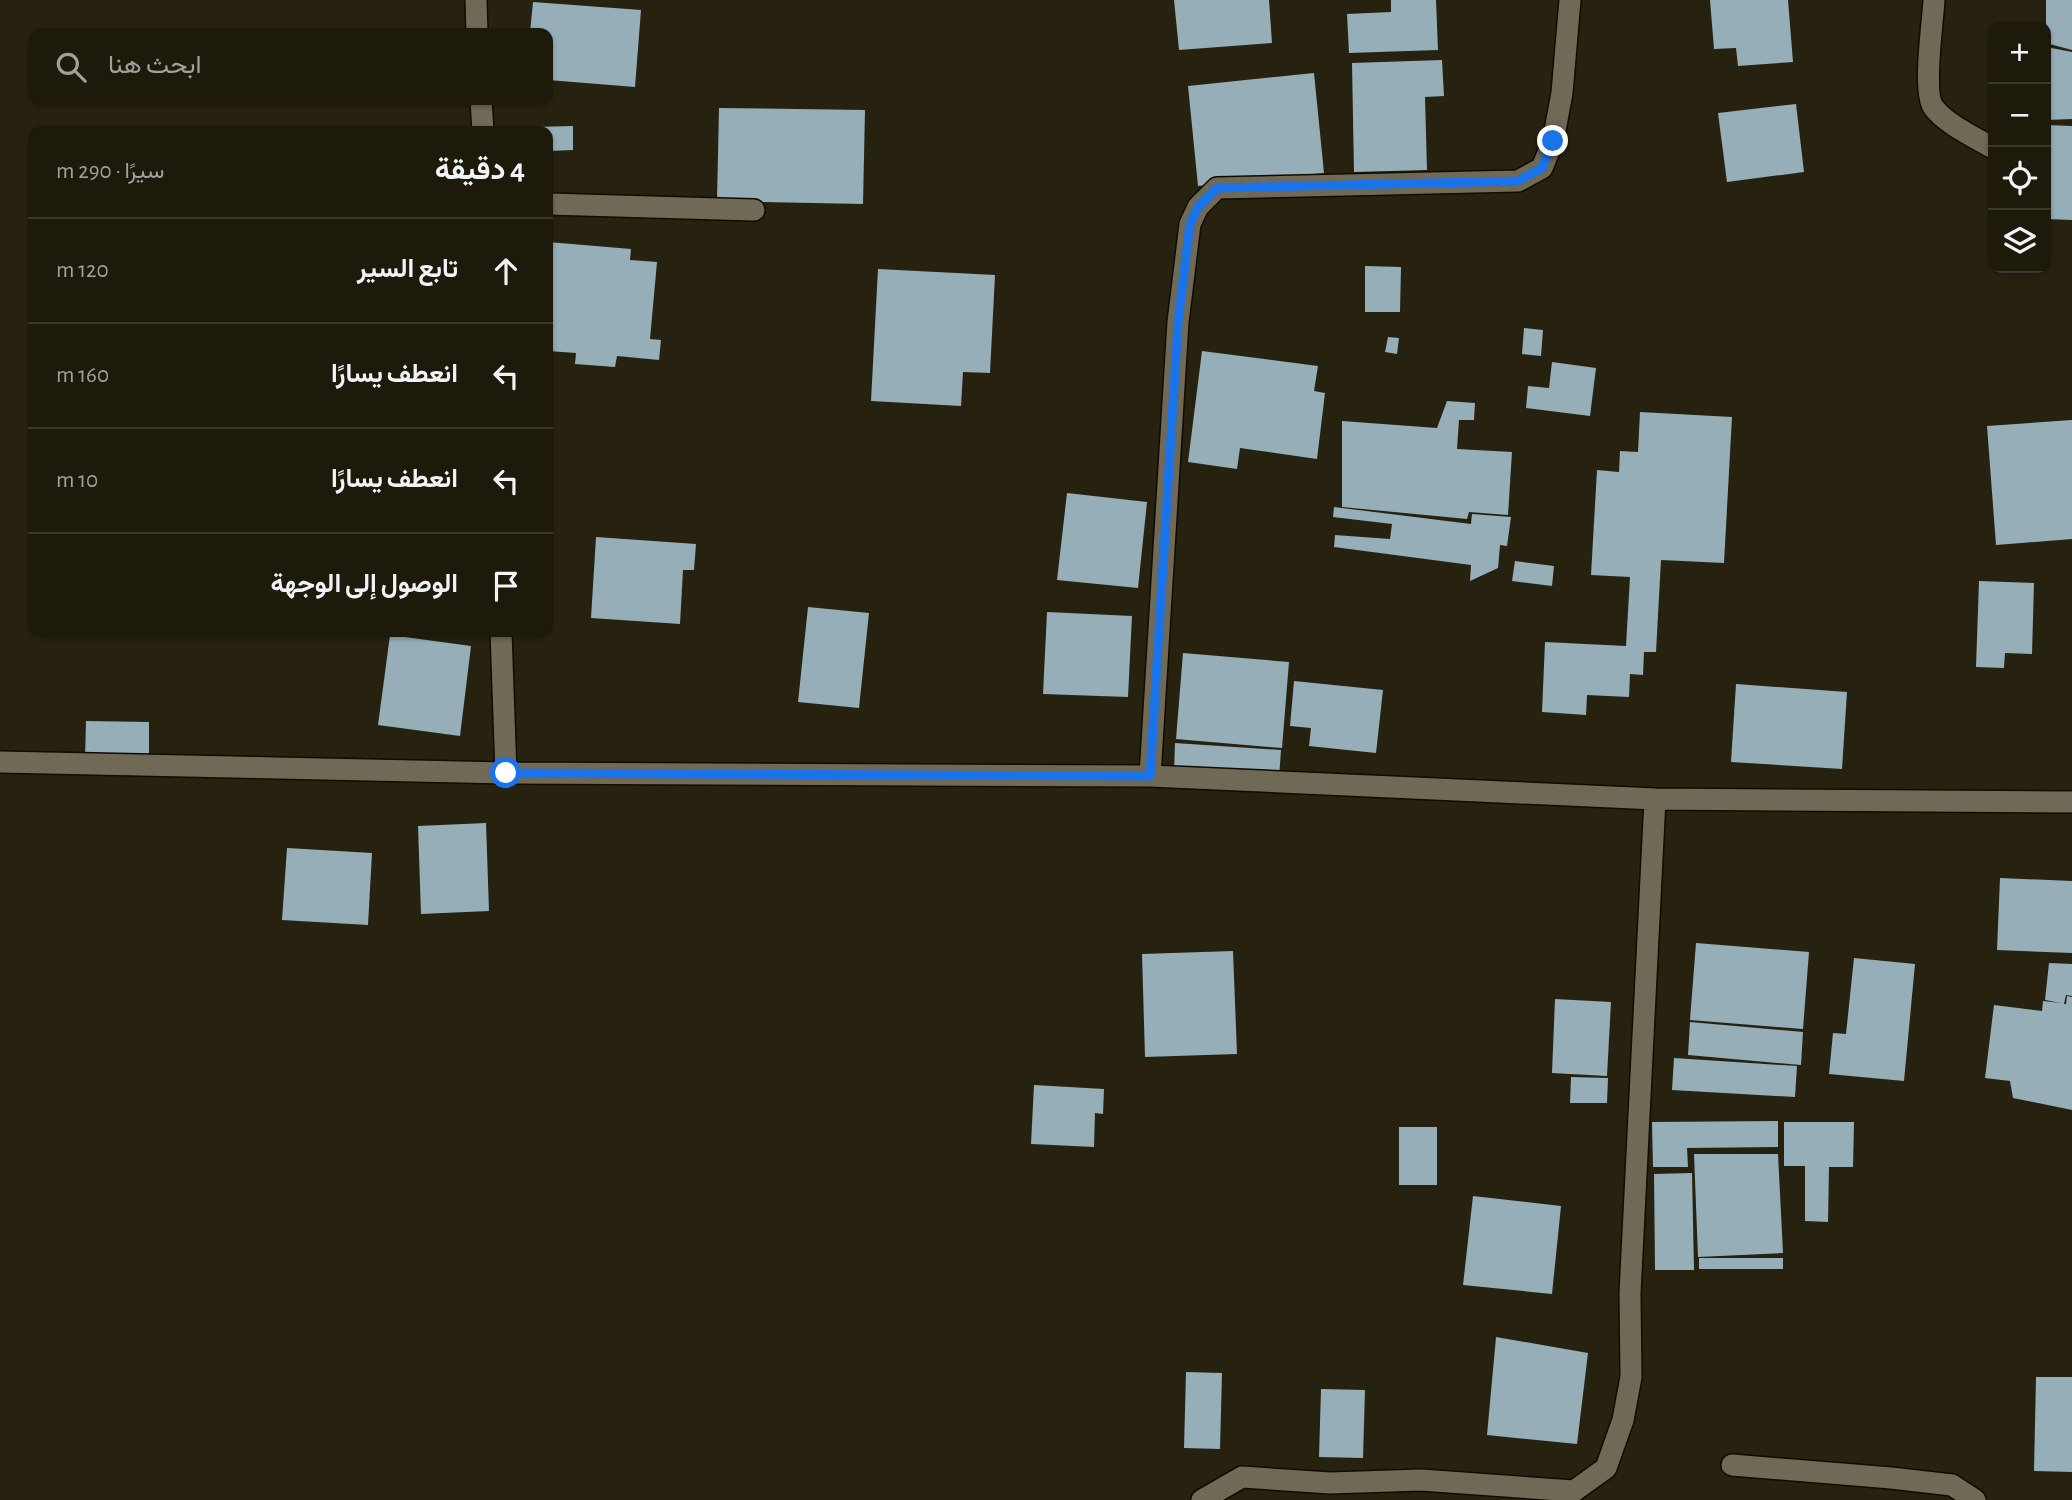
<!DOCTYPE html>
<html lang="ar">
<head>
<meta charset="utf-8">
<style>
	body { margin:0; font-family:"Alegreya Sans",Vazirmatn,sans-serif; background:#252315; color:#f1f3f6; direction:rtl }
	.controls { position:absolute; right:21px; top:21px; display:grid; overflow:hidden; border-radius:14px; box-shadow:0 2px 5px #0004 }
	.controls button { width:63px; height:63px; display:grid; place-items:center; padding:0; border:0; border-bottom:2px solid #3b382d; background:#1d1a0c; color:#f1f3f6; font:35px sans-serif }
	.stop { position:absolute; width:21px; height:21px; margin:-16px; border:5px solid #1a73e8; border-radius:50%; background:#fff }
	.stop.end { background:#1a73e8; border-color:#fff; box-shadow:0 2px 7px #0008 }
	.list { margin:0; padding:0; list-style:none }
	h2 { display:flex; justify-content:space-between; align-items:center; height:91px; margin:0; padding:0 28px; font-size:30px }
	h2 small { font-size:23px; font-weight:400; color:#a0a19d }
	.list li { display:grid; grid-template-columns:46px 1fr auto; gap:21px; align-items:center; box-sizing:border-box; height:105px; padding:0 28px; border-top:2px solid #3b382d }
	.list b { display:block; font-size:26px; white-space:nowrap }
	.list em { font-size:23px; font-style:normal; color:#a0a19d }
	.icon { flex:none; width:38px; height:38px; fill:none; stroke:currentColor; stroke-width:2; stroke-linecap:round; stroke-linejoin:round }
	.map { position:relative; flex:none; width:2072px; height:1500px; overflow:hidden; direction:ltr }
	.search { position:absolute; background:#1d1a0c; box-shadow:0 2px 5px #0004; left:28px; top:28px; width:525px; height:77px; display:flex; align-items:center; gap:18px; box-sizing:border-box; padding:0 24px; border-radius:14px; color:#a0a19d; font-size:26px }
	.panel { position:absolute; background:#1d1a0c; box-shadow:0 2px 5px #0004; left:28px; top:126px; width:525px; height:511px; border-radius:14px; direction:rtl }
	.map>svg:first-child { display:block }
</style>
</head>
<body>
<div class="map">
<svg width="2072" height="1500" viewBox="0 0 2072 1500">
	<rect width="100%" height="100%" fill="#272210"/>
	<path fill="#95aeb8" d="M 1174,0 L 1269,0 L 1272,43 L 1179,50 Z
		M 1391,0 L 1436,0 L 1438,50 L 1349,53 L 1347,14 L 1391,12 Z
		M 1710,0 L 1788,0 L 1793,62 L 1738,66 L 1736,48 L 1714,49 Z
		M 2046,0 L 2072,0 L 2072,50 L 2046,43 Z
		M 533,2 L 641,10 L 635,87 L 548,80 L 548,33 L 530,33 Z
		M 2046,47 L 2072,52 L 2072,119 L 2046,120 Z
		M 1442,60 L 1444,96 L 1425,97 L 1427,170 L 1354,172 L 1352,63 Z
		M 1314,73 L 1324,173 L 1198,186 L 1188,86 Z
		M 1796,104 L 1804,172 L 1727,182 L 1718,113 Z
		M 719,108 L 865,110 L 863,204 L 717,201 Z
		M 2046,125 L 2072,126 L 2072,220 L 2046,219 Z
		M 573,126 L 573,150 L 548,151 L 548,131 L 534,131 L 534,127 Z
		M 548,242 L 631,249 L 630,260 L 657,262 L 650,339 L 661,340 L 659,360 L 617,356 L 615,367 L 575,364 L 576,353 L 548,351 Z
		M 1365,266 L 1401,267 L 1400,312 L 1365,312 Z
		M 878,269 L 995,275 L 990,373 L 963,372 L 961,406 L 871,401 Z
		M 1524,328 L 1543,330 L 1541,356 L 1522,354 Z
		M 1388,337 L 1399,338 L 1397,354 L 1385,352 Z
		M 1202,351 L 1318,366 L 1314,391 L 1325,393 L 1317,459 L 1240,448 L 1237,469 L 1188,462 Z
		M 1552,362 L 1596,368 L 1590,416 L 1526,408 L 1528,386 L 1549,388 Z
		M 1447,401 L 1475,403 L 1474,420 L 1459,420 L 1457,449 L 1512,452 L 1508,515 L 1469,512 L 1467,519 L 1342,507 L 1342,421 L 1437,428 Z
		M 1640,412 L 1732,417 L 1724,563 L 1661,560 L 1656,652 L 1644,652 L 1643,675 L 1630,674 L 1629,697 L 1587,695 L 1586,715 L 1542,712 L 1545,642 L 1626,646 L 1630,577 L 1591,575 L 1597,470 L 1619,472 L 1620,451 L 1638,452 Z
		M 2072,420 L 2072,539 L 1996,545 L 1987,426 Z
		M 1067,493 L 1147,502 L 1138,588 L 1057,580 Z
		M 1334,507 L 1471,524 L 1472,514 L 1511,517 L 1507,546 L 1500,545 L 1498,568 L 1470,581 L 1471,565 L 1334,547 L 1335,535 L 1390,539 L 1392,524 L 1333,517 Z
		M 596,537 L 696,544 L 694,570 L 683,570 L 680,624 L 591,618 Z
		M 1515,561 L 1554,566 L 1552,586 L 1512,581 Z
		M 1979,581 L 2034,583 L 2032,654 L 2005,653 L 2004,668 L 1976,667 Z
		M 808,607 L 869,613 L 859,708 L 798,702 Z
		M 1047,612 L 1132,616 L 1128,697 L 1043,694 Z
		M 390,635 L 471,646 L 460,736 L 378,725 Z
		M 1183,653 L 1289,662 L 1282,748 L 1176,739 Z
		M 1294,681 L 1383,690 L 1376,753 L 1309,746 L 1311,728 L 1290,726 Z
		M 1736,684 L 1847,692 L 1842,769 L 1731,762 Z
		M 86,721 L 149,722 L 149,761 L 85,759 Z
		M 1175,743 L 1281,750 L 1279,778 L 1174,772 Z
		M 486,823 L 489,911 L 421,914 L 418,826 Z
		M 287,848 L 372,853 L 368,925 L 282,920 Z
		M 2000,878 L 2072,881 L 2072,953 L 1997,950 Z
		M 1696,943 L 1809,952 L 1803,1029 L 1690,1020 Z
		M 1233,951 L 1237,1054 L 1145,1057 L 1142,954 Z
		M 1854,958 L 1915,964 L 1904,1081 L 1829,1074 L 1833,1033 L 1846,1034 Z
		M 2049,963 L 2072,964 L 2072,996 L 2066,995 L 2064,1004 L 2066,1004 L 2067,996 L 2072,997 L 2072,1110 L 2013,1098 L 2010,1081 L 1985,1078 L 1994,1005 L 2042,1011 L 2043,1001 L 2061,1003 L 2045,1000 Z
		M 1555,999 L 1611,1002 L 1607,1076 L 1552,1073 Z
		M 1690,1022 L 1803,1032 L 1801,1065 L 1688,1055 Z
		M 1674,1058 L 1797,1066 L 1795,1097 L 1672,1090 Z
		M 1571,1077 L 1608,1078 L 1607,1103 L 1570,1103 Z
		M 1034,1085 L 1104,1089 L 1103,1114 L 1095,1113 L 1094,1147 L 1031,1144 Z
		M 1778,1121 L 1778,1147 L 1687,1148 L 1688,1167 L 1653,1167 L 1652,1122 Z
		M 1784,1122 L 1854,1122 L 1853,1167 L 1829,1167 L 1828,1222 L 1805,1221 L 1805,1166 L 1784,1166 Z
		M 1399,1127 L 1437,1127 L 1437,1185 L 1399,1185 Z
		M 1694,1154 L 1778,1154 L 1783,1253 L 1698,1257 Z
		M 1692,1173 L 1694,1270 L 1655,1270 L 1654,1174 Z
		M 1473,1196 L 1561,1206 L 1552,1294 L 1463,1285 Z
		M 1699,1258 L 1783,1258 L 1783,1269 L 1699,1269 Z
		M 1496,1337 L 1588,1353 L 1577,1444 L 1487,1435 Z
		M 1186,1372 L 1222,1373 L 1220,1449 L 1184,1448 Z
		M 2036,1377 L 2072,1377 L 2072,1472 L 2034,1471 Z
		M 1321,1389 L 1365,1390 L 1363,1458 L 1319,1457 Z"/>
	<g fill="none" stroke-linecap="round" stroke-linejoin="round">
		<g stroke="#100b00" stroke-width="24">
			<path id="street" d="M 476,0 L 477,33
				M 1934,0 C 1933,21 1922,94 1934,108 C 1946,124 1976,138 1993,148
				M 481,100 L 483,131
				M 548,204 L 754,210
				M 501,632 L 506,773
				M 0,762 L 506,773 L 1150,776 L 1655,799 L 2072,802
				M 1150,776 L 1178,322 L 1190,224 L 1198,207 L 1217,188 L 1518,181 L 1542,168 L 1553,141 L 1562,93 L 1570,0
				M 1732,1465 L 1891,1478 L 1952,1485 L 1975,1500
				M 1202,1500 L 1242,1477 L 1330,1483 L 1421,1480 L 1574,1491 L 1606,1468 L 1623,1420 L 1631,1377 L 1630,1293 L 1655,799"/>
		</g>
		<use href="#street" stroke="#6f6955" stroke-width="21"/>
	</g>
	<g fill="none" stroke-linecap="round" stroke-linejoin="round">
		<path stroke="#1a73e8" stroke-width="9" d="M 506,773 L 1150,776 L 1178,322 L 1190,224 L 1198,207 L 1217,188 L 1518,181 L 1542,168 L 1553,141"/>
	</g>
</svg>
<div class="controls">
<button>+</button>
<button>−</button>
<button><svg class="icon" aria-label="locate" viewBox="0 0 24 24"><circle cx="12" cy="12" r="6"/><path d="M12 2v4M12 18v4M2 12h4M18 12h4"/></svg></button>
<button><svg class="icon" aria-label="layers" viewBox="0 0 24 24"><path d="M12 4l9 5-9 5-9-5zM3 14l9 5 9-5"/></svg></button>
</div>
<div class="stop" style="left:506px;top:773px"></div>
<div class="stop end" style="left:1553px;top:141px"></div>
<div class="search"><svg class="icon" aria-label="search" viewBox="0 0 24 24"><circle cx="10" cy="10" r="6"/><path d="M15 15l6 6"/></svg>ابحث هنا</div>
<section class="panel">
<h2>4 دقيقة<small>سيرًا · 290 m</small></h2>
<ul class="list">
<li><svg class="icon" aria-label="ahead" viewBox="0 0 24 24"><path d="M12 20V5M6 11l6-6 6 6"/></svg><div><b>تابع السير</b></div><em>120 m</em></li>
<li><svg class="icon" aria-label="left" viewBox="0 0 24 24"><path d="M17 20v-9H6M10 6l-5 5 5 5"/></svg><div><b>انعطف يسارًا</b></div><em>160 m</em></li>
<li><svg class="icon" aria-label="left" viewBox="0 0 24 24"><path d="M17 20v-9H6M10 6l-5 5 5 5"/></svg><div><b>انعطف يسارًا</b></div><em>10 m</em></li>
<li><svg class="icon" aria-label="arrive" viewBox="0 0 24 24"><path d="M6 21V4h12l-3 4 3 4H6"/></svg><div><b>الوصول إلى الوجهة</b></div></li>
</ul>
</section>
</div>
</body>
</html>
